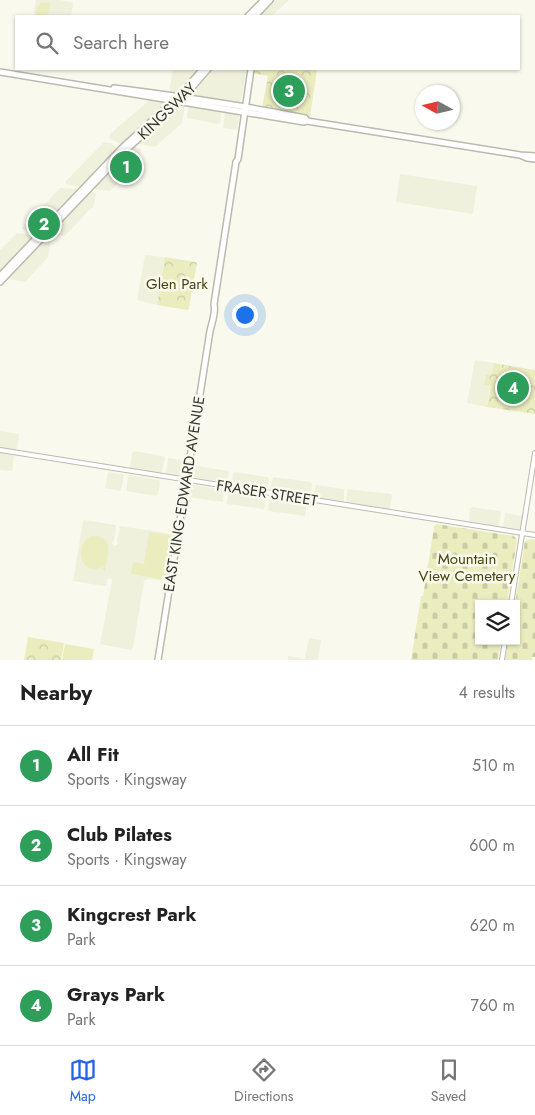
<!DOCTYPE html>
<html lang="en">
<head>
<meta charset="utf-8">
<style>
	body { margin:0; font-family:Jost,sans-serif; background:#f6f6f6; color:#222 }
	.controls { position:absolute; right:15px; bottom:15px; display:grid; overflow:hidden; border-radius:0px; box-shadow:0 1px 4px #0004 }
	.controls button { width:45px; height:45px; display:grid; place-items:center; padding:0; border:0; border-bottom:1px solid #e0e0e0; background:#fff; color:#222; font:25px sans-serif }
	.compass { position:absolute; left:415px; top:85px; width:45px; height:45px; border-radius:50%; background:#fff; box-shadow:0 1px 4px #0004; rotate:278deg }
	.you { position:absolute; left:244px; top:314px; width:18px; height:18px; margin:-12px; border:4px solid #fff; border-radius:50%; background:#1a73e8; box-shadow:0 0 0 8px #1a73e833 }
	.badge { display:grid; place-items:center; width:32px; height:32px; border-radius:50%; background:#2563eb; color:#fff; font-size:16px; font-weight:700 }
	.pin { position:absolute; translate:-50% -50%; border:2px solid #fff; box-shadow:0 1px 5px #0006 }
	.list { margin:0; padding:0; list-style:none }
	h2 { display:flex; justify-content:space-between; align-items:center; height:65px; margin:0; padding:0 20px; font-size:21px }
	h2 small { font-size:16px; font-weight:400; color:#767676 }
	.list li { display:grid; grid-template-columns:32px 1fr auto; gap:15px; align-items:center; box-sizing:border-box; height:80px; padding:0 20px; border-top:1px solid #e0e0e0 }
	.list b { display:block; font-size:19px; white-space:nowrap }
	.list p { margin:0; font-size:16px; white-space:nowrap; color:#767676 }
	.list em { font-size:16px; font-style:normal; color:#767676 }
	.icon { flex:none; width:28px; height:28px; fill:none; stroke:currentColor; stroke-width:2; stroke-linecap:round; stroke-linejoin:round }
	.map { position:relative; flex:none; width:535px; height:660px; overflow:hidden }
	.search { position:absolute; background:#fff; box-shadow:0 1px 4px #0004; left:15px; right:15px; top:15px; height:55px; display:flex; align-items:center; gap:12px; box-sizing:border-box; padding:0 18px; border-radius:0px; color:#767676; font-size:19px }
	.sheet { height:385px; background:#fff }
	nav { display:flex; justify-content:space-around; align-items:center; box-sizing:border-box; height:70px; border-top:1px solid #e0e0e0; background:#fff; font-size:14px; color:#767676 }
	nav a { display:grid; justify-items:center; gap:2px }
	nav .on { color:#2563eb }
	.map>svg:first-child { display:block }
</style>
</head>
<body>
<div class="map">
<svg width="535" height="660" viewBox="0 0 535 660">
	<defs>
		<pattern id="cemetery-stones" width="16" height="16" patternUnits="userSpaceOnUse" patternTransform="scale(1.25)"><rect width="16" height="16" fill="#ebedbf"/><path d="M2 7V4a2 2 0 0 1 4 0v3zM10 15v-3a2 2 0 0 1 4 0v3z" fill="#cacca5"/></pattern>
		<pattern id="park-crowns" width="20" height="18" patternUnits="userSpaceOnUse" patternTransform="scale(1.25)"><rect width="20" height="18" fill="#ebedbf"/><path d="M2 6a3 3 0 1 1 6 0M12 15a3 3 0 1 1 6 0" fill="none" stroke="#cacca5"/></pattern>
	</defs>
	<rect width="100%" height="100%" fill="#f9faed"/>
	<path fill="#f0f1dc" d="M 36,0 L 60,0 L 71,2 L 73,4 L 71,16 L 33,16 Z
		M 273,0 L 289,0 L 272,16 L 261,16 L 262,12 Z
		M 173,69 L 200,69 L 179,94 L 177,94 L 170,93 L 169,92 Z
		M 211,69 L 247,69 L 240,104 L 191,96 L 190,93 Z
		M 151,99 L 168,103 L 122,145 L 109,138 L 110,134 Z
		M 181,104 L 182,104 L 185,106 L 182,123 L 155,147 L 138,144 L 138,141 Z
		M 189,105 L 221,111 L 220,123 L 218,124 L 187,118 L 188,106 Z
		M 227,111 L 238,114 L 239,116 L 237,130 L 223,128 L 225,113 Z
		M 104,142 L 113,144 L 118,149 L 82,187 L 66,184 L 66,181 Z
		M 133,146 L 134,146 L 141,150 L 138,163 L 110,191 L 94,189 L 94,186 Z
		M 400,174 L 477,186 L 473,214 L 396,202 Z
		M 60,188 L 76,189 L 78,191 L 39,232 L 22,229 L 22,228 Z
		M 90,191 L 95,193 L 96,194 L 93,208 L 91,208 L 65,236 L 51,234 L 51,231 Z
		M 17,233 L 33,235 L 34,238 L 0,274 L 0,250 Z
		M 47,237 L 50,238 L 51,240 L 48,257 L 25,282 L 8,279 L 7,278 Z
		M 145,255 L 165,257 L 157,305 L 137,300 Z
		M 475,360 L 494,363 L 487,407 L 467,403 Z
		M 0,431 L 19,434 L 17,449 L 13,450 L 0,447 Z
		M 134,451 L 163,456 L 165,458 L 162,472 L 160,473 L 130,468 L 132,453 Z
		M 0,453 L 14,456 L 12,471 L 0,470 Z
		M 169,458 L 186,461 L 183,475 L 166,473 L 168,459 Z
		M 191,465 L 192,465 L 228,471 L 229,472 L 227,483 L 191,477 L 190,475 Z
		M 108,472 L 124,475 L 121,491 L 105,488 Z
		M 235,472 L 267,477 L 269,479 L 267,488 L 265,489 L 232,484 L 233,473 Z
		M 129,475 L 159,480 L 160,482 L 158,495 L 156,496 L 126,491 L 128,477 Z
		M 273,477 L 311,482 L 312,484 L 311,496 L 309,497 L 272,491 L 270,489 Z
		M 189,484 L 224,490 L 223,502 L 187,497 L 188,486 Z
		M 316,485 L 344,489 L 344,501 L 342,502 L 318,498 L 315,498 L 314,497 L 314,494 Z
		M 348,489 L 391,494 L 392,496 L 390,508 L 388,509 L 347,502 L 346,500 Z
		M 229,491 L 265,496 L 266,498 L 264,509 L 227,504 L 226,504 Z
		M 271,496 L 281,498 L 283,499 L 306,502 L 307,504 L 305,516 L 268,511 L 269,498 Z
		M 472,507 L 499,511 L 501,513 L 499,525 L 497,526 L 469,521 L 470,508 Z
		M 505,513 L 523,516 L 520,529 L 503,527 Z
		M 84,520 L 116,525 L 116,527 L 114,541 L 112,543 L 115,546 L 118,544 L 117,540 L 120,529 L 119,528 L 120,526 L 173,534 L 175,536 L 168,580 L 166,581 L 148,579 L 144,581 L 133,648 L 131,650 L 100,644 L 112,581 L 111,578 L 107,579 L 106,586 L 104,586 L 73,581 L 83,521 Z
		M 309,638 L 321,640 L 318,660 L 288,660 L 288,656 L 305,659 Z"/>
	<path fill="#ebedbf" d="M 41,2 L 49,3 L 50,5 L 47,16 L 36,16 L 36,10 Z
		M 149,532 L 174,536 L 166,580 L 131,574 L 133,562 L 144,564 Z
		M 91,536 C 115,535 108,554 105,571 L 103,570 L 103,567 C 77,577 75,543 91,536 Z
		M 65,644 L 94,649 L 92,660 L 62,660 Z"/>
	<path fill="url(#cemetery-stones)" d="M 436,524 L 514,536 L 517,540 L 507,604 L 479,604 L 479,641 L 501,641 L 498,660 L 411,660 L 421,596 L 423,596 L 434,527 Z
		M 530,539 L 535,540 L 535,657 L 532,657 L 532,660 L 505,660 L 508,641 L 516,641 L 516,604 L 515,604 L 525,541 Z"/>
	<path fill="url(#park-crowns)" d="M 253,69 L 317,69 L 310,117 L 262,107 L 268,76 L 252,73 Z
		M 165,257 L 195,262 L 197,263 L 189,308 L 188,310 L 157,305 Z
		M 494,363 L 535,370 L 535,414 L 487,407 L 491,386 L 484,385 L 486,375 L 492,374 Z
		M 28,637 L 64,643 L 61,660 L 24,660 Z"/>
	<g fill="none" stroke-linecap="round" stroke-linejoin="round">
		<g stroke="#babaae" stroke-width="6">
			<path id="minor" d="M 0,450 L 535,535
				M 511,604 L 535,453
				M 502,660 L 505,641"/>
		</g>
		<g stroke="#babaae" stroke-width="8">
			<path id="major" d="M 248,16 L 264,0
				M 255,16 L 270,0
				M 0,72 L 304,122 L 307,121 L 520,155 L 535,156
				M 114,88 C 178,96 241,105 305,118 L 307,121
				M 522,156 L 527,158 L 535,159
				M 0,276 L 122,148 L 182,93 L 203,69
				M 0,282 L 125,151 L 183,98 L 208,69
				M 158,660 L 210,331 C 212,322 216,313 214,304 L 236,162 L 238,159 L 251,69"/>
		</g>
		<use href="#minor" stroke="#fff" stroke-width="4"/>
		<use href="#major" stroke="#fff" stroke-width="5"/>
	</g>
	<g text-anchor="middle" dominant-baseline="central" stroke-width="5" stroke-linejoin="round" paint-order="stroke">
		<g font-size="15" fill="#363631" stroke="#f9faed">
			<text transform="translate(167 111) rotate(-44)">KINGSWAY</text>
			<text transform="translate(267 493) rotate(9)">FRASER STREET</text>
			<text transform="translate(184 494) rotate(-81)">EAST KING EDWARD AVENUE</text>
		</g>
		<g font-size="15" fill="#45440e" stroke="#f9faed">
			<text x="177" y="284">Glen Park</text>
			<text x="467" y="559">Mountain<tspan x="467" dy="17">View Cemetery</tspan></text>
		</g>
	</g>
</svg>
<div class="controls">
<button><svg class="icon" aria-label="layers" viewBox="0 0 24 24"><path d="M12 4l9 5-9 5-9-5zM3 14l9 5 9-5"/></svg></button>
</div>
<svg class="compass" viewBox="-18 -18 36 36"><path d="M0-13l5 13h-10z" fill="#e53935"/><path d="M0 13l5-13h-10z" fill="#767676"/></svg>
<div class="you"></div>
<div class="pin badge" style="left:126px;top:167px;background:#2e9e5b">1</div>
<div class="pin badge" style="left:44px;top:224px;background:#2e9e5b">2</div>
<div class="pin badge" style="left:289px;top:91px;background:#2e9e5b">3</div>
<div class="pin badge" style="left:513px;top:388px;background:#2e9e5b">4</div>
<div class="search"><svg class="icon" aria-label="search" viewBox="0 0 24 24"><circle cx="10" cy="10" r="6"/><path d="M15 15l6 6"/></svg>Search here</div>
</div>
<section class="sheet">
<h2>Nearby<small>4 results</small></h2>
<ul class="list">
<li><span class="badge" style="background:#2e9e5b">1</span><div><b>All Fit</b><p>Sports · Kingsway</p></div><em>510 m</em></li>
<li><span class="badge" style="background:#2e9e5b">2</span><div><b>Club Pilates</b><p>Sports · Kingsway</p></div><em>600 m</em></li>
<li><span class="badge" style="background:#2e9e5b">3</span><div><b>Kingcrest Park</b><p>Park</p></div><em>620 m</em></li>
<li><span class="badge" style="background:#2e9e5b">4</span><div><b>Grays Park</b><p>Park</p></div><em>760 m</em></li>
</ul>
</section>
<nav>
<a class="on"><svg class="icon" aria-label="map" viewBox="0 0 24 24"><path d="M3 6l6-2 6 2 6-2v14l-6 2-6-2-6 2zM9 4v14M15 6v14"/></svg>Map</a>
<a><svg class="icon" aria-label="directions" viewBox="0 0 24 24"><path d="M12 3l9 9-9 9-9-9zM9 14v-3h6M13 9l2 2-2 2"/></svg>Directions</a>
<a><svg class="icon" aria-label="saved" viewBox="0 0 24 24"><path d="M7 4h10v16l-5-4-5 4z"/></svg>Saved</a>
</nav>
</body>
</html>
